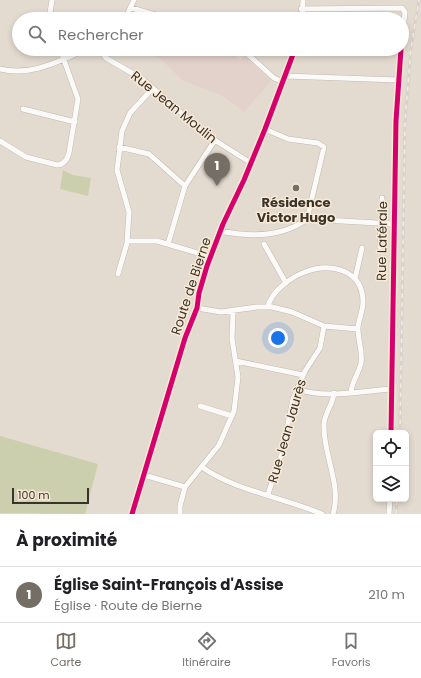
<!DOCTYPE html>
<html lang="fr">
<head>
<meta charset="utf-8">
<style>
	body { margin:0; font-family:Poppins,sans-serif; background:#f2f2f2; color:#202124 }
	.controls { position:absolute; right:12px; bottom:12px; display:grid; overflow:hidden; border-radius:6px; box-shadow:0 2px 6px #0003 }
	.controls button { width:36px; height:36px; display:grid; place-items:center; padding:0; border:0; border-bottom:1px solid #e0e0e0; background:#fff; color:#202124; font:20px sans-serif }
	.scale { position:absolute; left:12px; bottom:10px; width:77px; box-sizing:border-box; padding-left:4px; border:2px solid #39332b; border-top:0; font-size:11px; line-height:14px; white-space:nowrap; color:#39332b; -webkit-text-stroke:3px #f9e9d5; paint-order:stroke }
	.you { position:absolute; left:278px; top:338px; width:14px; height:14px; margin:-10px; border:3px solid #fff; border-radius:50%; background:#1a73e8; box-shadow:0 0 0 6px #1a73e833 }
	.badge { display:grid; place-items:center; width:26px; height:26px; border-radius:50%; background:#756e65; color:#fff; font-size:13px; font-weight:700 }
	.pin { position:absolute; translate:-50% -33px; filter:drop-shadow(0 1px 2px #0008) }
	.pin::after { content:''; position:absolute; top:21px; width:14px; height:12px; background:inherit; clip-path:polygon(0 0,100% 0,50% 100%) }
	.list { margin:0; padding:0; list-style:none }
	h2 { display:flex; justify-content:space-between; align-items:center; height:52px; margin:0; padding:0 16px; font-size:17px }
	h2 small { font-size:13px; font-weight:400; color:#757577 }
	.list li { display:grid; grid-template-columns:26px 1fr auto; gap:12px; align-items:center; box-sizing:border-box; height:56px; padding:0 16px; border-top:1px solid #e0e0e0 }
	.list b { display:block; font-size:15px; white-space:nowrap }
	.list p { margin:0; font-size:13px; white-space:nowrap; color:#757577 }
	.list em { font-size:13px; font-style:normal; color:#757577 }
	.icon { flex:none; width:22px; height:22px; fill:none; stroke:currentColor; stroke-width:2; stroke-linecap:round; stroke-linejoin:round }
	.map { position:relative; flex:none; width:421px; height:514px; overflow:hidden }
	.search { position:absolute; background:#fff; box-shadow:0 2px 6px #0003; left:12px; right:12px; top:12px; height:44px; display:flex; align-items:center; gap:10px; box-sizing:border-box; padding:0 14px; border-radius:22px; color:#757577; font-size:15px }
	.sheet { height:108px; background:#fff }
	nav { display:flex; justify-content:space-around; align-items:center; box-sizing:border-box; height:56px; border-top:1px solid #e0e0e0; background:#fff; font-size:11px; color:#757577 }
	nav a { display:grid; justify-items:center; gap:2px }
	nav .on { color:#756e65 }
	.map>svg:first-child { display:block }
</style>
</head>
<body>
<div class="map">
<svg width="421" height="514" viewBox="0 0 421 514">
	<rect width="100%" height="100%" fill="#e4dbd0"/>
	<path fill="#e3d1cc" d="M 140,49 L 227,49 L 240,60 L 244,56 L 271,81 L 244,112 L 223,96 L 182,80 L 161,59 Z"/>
	<path fill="#cbcfad" d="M 63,170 L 73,175 L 91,178 L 88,196 L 60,189 Z
		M 0,436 L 98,464 L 85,514 L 0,513 Z"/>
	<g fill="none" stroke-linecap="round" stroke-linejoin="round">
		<g stroke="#c0b9b0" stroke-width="6">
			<path id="minor" d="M 131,8 L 156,15 L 259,19
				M 301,9 L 402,8 L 405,12 L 402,40
				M 49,19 L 52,0
				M 125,19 L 134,0
				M 302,19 L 303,0
				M 99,49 L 106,58 L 144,80 L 205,134 L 251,163
				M 242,49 L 274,78 L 283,82
				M 0,69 C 30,77 59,61 87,49
				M 285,76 L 398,80
				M 23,109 L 75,122
				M 265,129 L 288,139 L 318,143 L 324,147 L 307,219
				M 0,141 L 26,157 L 57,165 C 64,165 67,160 69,153 L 78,99 L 60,49
				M 119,147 L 149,154 L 185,186
				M 220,231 C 250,237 282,238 307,219 L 394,224
				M 128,241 L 157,241 L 211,257
				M 168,244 L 185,186 L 215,140
				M 264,244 L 286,283
				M 380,247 L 382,198
				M 118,274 L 127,243 L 129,212 L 117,170 L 122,131 L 130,113 L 153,88
				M 355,279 L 362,248
				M 268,306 C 272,291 291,277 305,272 C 331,262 363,270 363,302 C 363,312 358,320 358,329 C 358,341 363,351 361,363 C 359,373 352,381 351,392
				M 197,308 L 221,312 L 257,307 L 272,307 L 292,312 L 324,326 L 358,329
				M 236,361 L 303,375
				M 297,389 C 323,399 363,391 391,389
				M 200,406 L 232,416
				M 391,433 L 396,121 L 401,49
				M 202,467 C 233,490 285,498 322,514
				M 144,475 L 185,487
				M 268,494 L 282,453 L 293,399 L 305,371 L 320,348 L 324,326
				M 132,514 L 185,338 L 197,308 L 199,293 L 207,266 L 223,224 L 244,180 L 265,129 L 295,49
				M 180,514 L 180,506 L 185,487 L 219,445 L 234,411 L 238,377 L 232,339 L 233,311
				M 333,514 C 342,485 323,455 324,425 C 324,413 333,405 334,393
				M 389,514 L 390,499"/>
		</g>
		<use href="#minor" stroke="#fbfaf8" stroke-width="5"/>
		<g stroke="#d6d2cf" stroke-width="3">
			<path id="rail" d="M 400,433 L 405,122 L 411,48 L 419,0
				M 396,514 L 397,499"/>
		</g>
		<use href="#rail" stroke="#f9e9d5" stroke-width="1.5" stroke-dasharray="4.5" stroke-linecap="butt"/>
		<g stroke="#f9e9d5" stroke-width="8">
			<path id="cycleway" d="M 391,433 L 396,121 L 401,49
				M 132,514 L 185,338 L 197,308 L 199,293 L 207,266 L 223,224 L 244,180 L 265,129 L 295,49"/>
		</g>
		<use href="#cycleway" stroke="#d6006c" stroke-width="5"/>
	</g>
	<circle fill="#756e65" stroke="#f9e9d5" stroke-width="1.5" cx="296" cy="188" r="4"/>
	<g text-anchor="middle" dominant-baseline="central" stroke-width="3" stroke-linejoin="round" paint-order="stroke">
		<g font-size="13" fill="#39332b" stroke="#f9e9d5">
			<text transform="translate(174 107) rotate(39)">Rue Jean Moulin</text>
			<text transform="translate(382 241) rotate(-89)">Rue Latérale</text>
			<text transform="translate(191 286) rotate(-72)">Route de Bierne</text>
			<text transform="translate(287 431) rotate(-74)">Rue Jean Jaurès</text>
		</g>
		<g font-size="13" font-weight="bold" fill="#39332b" stroke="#f9e9d5">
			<text x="296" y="202">Résidence<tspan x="296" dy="15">Victor Hugo</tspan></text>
		</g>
	</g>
</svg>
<div class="controls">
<button><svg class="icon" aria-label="locate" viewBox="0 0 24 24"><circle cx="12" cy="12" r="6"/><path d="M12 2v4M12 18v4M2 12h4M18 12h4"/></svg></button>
<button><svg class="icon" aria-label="layers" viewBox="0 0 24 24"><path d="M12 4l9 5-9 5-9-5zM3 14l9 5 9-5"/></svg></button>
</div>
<div class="scale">100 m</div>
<div class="you"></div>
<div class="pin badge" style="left:217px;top:186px">1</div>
<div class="search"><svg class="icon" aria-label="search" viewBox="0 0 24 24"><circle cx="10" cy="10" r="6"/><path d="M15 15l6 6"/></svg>Rechercher</div>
</div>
<section class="sheet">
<h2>À proximité<small></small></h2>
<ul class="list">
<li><span class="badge">1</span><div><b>Église Saint-François d'Assise</b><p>Église · Route de Bierne</p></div><em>210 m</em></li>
</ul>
</section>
<nav>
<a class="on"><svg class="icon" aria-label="map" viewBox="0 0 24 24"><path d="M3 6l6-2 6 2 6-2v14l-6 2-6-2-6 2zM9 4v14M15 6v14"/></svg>Carte</a>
<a><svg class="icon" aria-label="directions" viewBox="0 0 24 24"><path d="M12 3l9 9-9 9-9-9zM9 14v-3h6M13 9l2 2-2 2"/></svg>Itinéraire</a>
<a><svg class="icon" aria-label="saved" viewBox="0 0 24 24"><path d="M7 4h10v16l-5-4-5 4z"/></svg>Favoris</a>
</nav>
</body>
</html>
